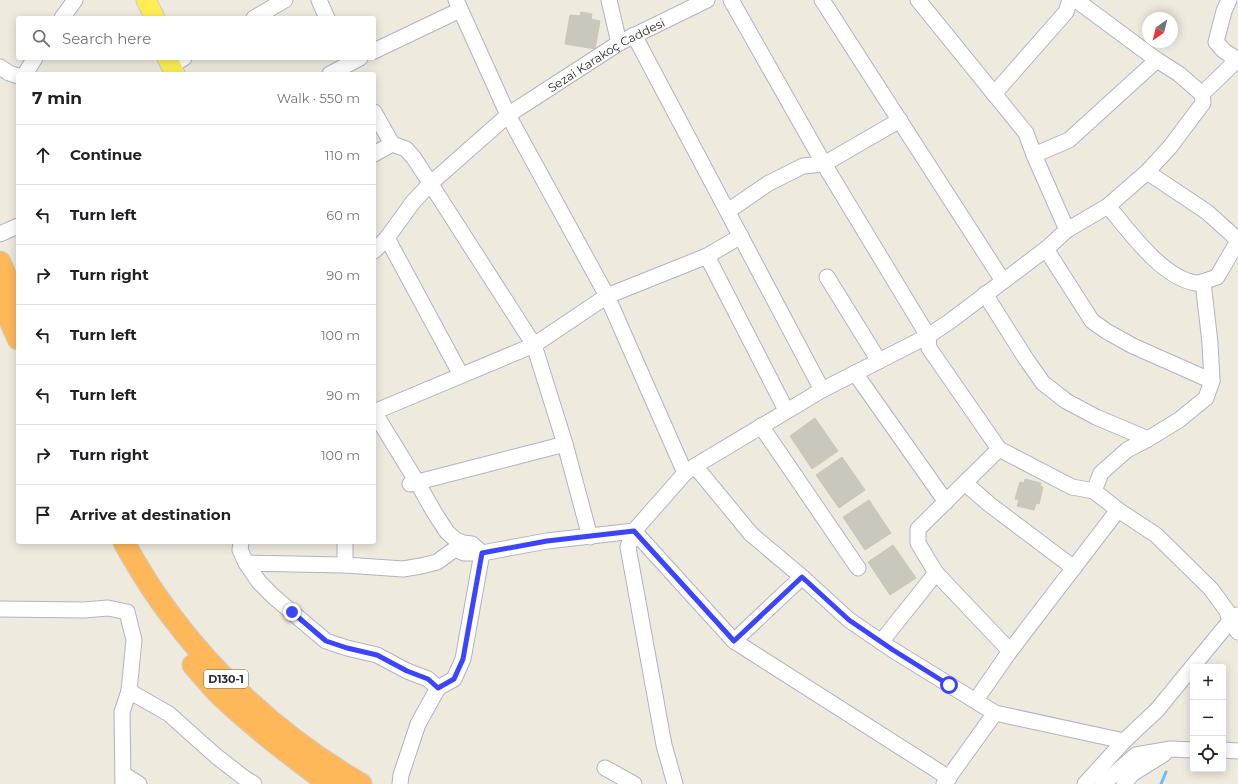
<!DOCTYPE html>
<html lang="en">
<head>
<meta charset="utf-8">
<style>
	body { margin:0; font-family:Montserrat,sans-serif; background:#f6f6f6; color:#202124 }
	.controls { position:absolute; right:12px; bottom:12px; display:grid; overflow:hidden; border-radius:4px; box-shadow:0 2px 10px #0003 }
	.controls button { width:36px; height:36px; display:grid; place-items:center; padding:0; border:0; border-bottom:1px solid #e0e0e0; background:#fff; color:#202124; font:20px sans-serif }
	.compass { position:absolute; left:1142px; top:12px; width:36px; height:36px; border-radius:50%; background:#fff; box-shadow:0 2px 10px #0003; rotate:215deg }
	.stop { position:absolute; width:12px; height:12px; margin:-9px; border:3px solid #3b44ff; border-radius:50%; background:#fff }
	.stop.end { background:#3b44ff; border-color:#fff; box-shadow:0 1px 4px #0008 }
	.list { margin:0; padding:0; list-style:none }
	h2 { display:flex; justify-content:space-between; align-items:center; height:52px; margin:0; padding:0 16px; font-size:17px }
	h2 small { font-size:13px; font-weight:400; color:#757577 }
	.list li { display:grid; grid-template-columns:26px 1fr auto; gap:12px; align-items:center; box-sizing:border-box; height:60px; padding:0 16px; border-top:1px solid #e0e0e0 }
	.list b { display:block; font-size:15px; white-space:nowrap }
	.list em { font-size:13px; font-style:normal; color:#757577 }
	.icon { flex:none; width:22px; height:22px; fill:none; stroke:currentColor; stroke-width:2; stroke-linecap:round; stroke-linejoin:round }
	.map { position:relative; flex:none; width:1238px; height:784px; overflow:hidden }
	.search { position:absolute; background:#fff; box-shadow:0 2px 10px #0003; left:16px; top:16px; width:360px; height:44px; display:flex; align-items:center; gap:10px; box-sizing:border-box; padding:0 14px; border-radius:4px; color:#757577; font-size:15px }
	.panel { position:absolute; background:#fff; box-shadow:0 2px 10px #0003; left:16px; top:72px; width:360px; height:472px; border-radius:4px }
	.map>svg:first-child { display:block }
</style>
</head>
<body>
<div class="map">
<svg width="1238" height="784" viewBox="0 0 1238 784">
	<rect width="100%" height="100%" fill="#efeade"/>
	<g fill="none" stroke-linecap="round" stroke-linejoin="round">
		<path stroke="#67bffa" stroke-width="3" d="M 1161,784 L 1166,772"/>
	</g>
	<path fill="#cac8bc" stroke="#cbc7b7" d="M 581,12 L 592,14 L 591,19 L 600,21 L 595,49 L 565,44 L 570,15 L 580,16 Z
		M 815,418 L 838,451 L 812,469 L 790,436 Z
		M 842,457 L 865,490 L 839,508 L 816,475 Z
		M 1025,479 L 1041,483 L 1040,486 L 1043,487 L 1039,504 L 1036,503 L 1034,510 L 1017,506 L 1019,500 L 1015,499 L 1020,482 L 1024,483 Z
		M 869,500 L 891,533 L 865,550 L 843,517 Z
		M 893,545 L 916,578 L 890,595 L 868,562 Z"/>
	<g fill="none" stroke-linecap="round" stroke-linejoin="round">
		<g stroke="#b2b2c1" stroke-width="17">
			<g id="minor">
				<path d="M 319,0 L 327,18"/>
				<path d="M 456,0 L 508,115 L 607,296 L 685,473"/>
				<path d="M 609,0 L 619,43"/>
				<path d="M 731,0 L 824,164 L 928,336 L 929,348 L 999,449 L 918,529 L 918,543 L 936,573 L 881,642"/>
				<path d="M 822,0 L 1003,281"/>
				<path d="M 918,0 L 1026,133 L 1034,155 L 1067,230"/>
				<path d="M 62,18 L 75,0"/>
				<path d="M 254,18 L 285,0"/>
				<path d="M 634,35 L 822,390"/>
				<path d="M 374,51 L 460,10"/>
				<path d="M 170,66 L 184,58"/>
				<path d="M 0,67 L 9,73 L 18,76"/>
				<path d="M 25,74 L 35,58"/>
				<path d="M 330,74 L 360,58"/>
				<path d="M 994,94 L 1066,12 L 1070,0"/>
				<path d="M 1202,94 L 1232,65 L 1232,56 L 1224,51 L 1216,42 L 1224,11 L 1229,0"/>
				<path d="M 374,112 L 392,144 L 406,149 L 414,158 L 534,345 L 565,444 L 590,537"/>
				<path d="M 374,154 L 392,144"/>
				<path d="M 1034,155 L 1069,140 L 1157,60"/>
				<path d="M 1147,172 L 1207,212 L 1238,240"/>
				<path d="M 1108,206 C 1129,231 1162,278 1196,283 C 1202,283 1210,279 1217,277 L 1238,241"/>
				<path d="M 728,211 L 769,183 L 803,166 L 824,164 L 900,120"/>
				<path d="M 0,234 L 18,226"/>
				<path d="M 387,238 L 461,375"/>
				<path d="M 1046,249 L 1092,321 L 1106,331 L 1133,346 L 1212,381"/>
				<path id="s1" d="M 374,251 L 387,238 L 413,202 L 430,184 L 508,115 L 619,43 L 707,0"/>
				<path d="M 707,256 L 786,410"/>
				<path d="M 827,277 L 879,361"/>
				<path d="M 985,294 L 1026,359 L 1043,383 L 1066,401 L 1096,417 L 1148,439 L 1179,420 L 1206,398 L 1212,381 L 1210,343 L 1203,282"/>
				<path d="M 855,373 L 946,502"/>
				<path d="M 374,412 L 534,345 L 607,296 L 707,256 L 741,236"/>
				<path d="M 761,426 L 858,568"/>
				<path d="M 999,449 L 1072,487 L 1094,491"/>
				<path d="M 695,466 L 751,534 L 802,577 L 849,620 L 893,650 L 995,713 L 1124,741"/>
				<path d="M 965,483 L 989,504 L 1074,568"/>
				<path d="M 410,484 L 565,444"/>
				<path d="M 241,542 L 240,550 L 246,563 L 259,582 L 274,597 L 326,641 L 347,648 L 377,655 L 407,671 L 428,679 L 438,688 L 454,679 L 463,659 L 482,553 L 472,544 L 463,543 L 456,540 L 447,532 L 434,512 L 417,482 L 374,412"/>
				<path d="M 246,563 L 345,565 L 403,569 L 421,566 L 437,562 L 455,549 L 464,553 L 482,553 L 547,541 L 634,531 L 685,473 L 695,466 L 822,390 L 928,336 L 949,322 L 1046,249 L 1067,230 L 1108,206 L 1147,172 L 1170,147 L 1203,103 L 1202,94 L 1179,74 L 1157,60 L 1076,0"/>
				<path d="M 345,565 L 345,542"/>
				<path d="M 936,573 L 1010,651"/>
				<path d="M 0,609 L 84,610 L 108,608 L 127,612 L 134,640 L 129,691 L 122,712 L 123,784"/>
				<path d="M 1237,615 L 1230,621 L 1238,632"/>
				<path d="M 734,641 L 802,577"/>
				<path d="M 129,691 L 169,714 L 216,756 L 243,777 L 254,784"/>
				<path d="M 976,700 L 1010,651 L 1118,510"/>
				<path d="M 1223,750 L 1238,751"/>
				<path d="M 605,768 L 634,784"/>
				<path d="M 123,774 L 139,784"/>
				<path d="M 400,784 L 401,775 L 418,724 L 438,688"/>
				<path d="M 675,784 L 664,745 L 628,547 L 634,531 L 734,641 L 949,778"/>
				<path d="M 944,784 L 995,713"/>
				<path d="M 1085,784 L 1124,741 L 1157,710 L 1230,621 L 1227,611 L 1211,589 L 1156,535 L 1118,510 L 1094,491 L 1101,473 L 1127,450 L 1148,439"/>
				<path d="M 1103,784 L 1136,755 L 1171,749 L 1193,750"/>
				<path d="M 1124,784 L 1132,774 L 1164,754"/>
			</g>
		</g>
		<g stroke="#ccc" stroke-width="21">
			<path id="major" d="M 146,0 L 155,18
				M 167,58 L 175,74"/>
		</g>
		<g stroke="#ccc" stroke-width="23">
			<path id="highway" d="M 0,262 L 18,304
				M 0,298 L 18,339
				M 124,542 C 132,558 142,573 152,589 C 206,669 278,736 361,784
				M 193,665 C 203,676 213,689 224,699 C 257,730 293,757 329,784"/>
		</g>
		<use href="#minor" stroke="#fff" stroke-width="15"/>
		<use href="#major" stroke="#feee54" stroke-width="19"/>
		<use href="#highway" stroke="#ffb859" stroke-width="21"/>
	</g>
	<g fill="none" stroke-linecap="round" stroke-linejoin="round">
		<path stroke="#3b44ff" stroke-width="5" d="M 292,612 L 326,641 L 347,648 L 377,655 L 407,671 L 428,679 L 438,688 L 454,679 L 463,659 L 482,553 L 547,541 L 634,531 L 734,641 L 802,577 L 849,620 L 893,650 L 949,685"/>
	</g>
	<g text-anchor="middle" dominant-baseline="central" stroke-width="3.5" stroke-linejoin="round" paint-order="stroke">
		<rect fill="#fff" stroke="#6b6b6b" stroke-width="1" x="204" y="670" width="44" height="18" rx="3"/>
		<g font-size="11" font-weight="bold" fill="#2c2c2c">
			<text x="226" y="679">D130-1</text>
		</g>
		<g font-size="12" fill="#2c2c2c" stroke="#fff">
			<text stroke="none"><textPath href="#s1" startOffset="307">Sezai Karakoç Caddesi</textPath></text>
		</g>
	</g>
</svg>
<div class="controls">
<button>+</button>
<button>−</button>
<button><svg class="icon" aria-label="locate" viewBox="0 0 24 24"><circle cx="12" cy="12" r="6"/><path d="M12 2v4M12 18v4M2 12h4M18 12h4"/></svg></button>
</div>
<svg class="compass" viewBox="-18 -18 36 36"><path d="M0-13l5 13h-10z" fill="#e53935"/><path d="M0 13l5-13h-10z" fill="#757577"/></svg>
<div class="stop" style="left:949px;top:685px"></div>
<div class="stop end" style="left:292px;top:612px"></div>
<div class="search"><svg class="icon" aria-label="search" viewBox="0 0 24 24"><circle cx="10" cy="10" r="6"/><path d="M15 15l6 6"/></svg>Search here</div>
<section class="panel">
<h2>7 min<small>Walk · 550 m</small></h2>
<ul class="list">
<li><svg class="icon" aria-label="ahead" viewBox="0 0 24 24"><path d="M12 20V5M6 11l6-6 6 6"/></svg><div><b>Continue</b></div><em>110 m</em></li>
<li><svg class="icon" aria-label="left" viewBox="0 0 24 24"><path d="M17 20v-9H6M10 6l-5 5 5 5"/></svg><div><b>Turn left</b></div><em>60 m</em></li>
<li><svg class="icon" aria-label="right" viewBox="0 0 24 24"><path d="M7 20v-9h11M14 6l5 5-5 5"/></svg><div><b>Turn right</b></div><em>90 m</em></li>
<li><svg class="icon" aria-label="left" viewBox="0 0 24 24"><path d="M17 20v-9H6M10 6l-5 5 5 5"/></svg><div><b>Turn left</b></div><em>100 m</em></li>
<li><svg class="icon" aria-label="left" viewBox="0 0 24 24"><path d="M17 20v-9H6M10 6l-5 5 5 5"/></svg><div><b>Turn left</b></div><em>90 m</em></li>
<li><svg class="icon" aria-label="right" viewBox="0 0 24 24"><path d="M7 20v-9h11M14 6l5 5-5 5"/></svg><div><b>Turn right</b></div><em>100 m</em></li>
<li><svg class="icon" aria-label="arrive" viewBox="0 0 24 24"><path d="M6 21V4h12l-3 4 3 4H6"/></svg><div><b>Arrive at destination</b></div></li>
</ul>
</section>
</div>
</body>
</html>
